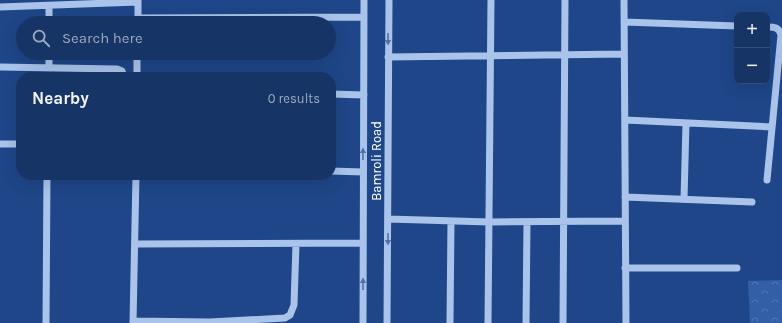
<!DOCTYPE html>
<html lang="en">
<head>
<meta charset="utf-8">
<style>
	body { margin:0; font-family:Karla,sans-serif; background:#233f6f; color:#f1f3f6 }
	.controls { position:absolute; right:12px; top:12px; display:grid; overflow:hidden; border-radius:8px; box-shadow:0 4px 16px #0002 }
	.controls button { width:36px; height:36px; display:grid; place-items:center; padding:0; border:0; border-bottom:1px solid #354f7a; background:#163466; color:#f1f3f6; font:20px sans-serif }
	.list { margin:0; padding:0; list-style:none }
	h2 { display:flex; justify-content:space-between; align-items:center; height:52px; margin:0; padding:0 16px; font-size:17px }
	h2 small { font-size:13px; font-weight:400; color:#9eaabf }
	.icon { flex:none; width:22px; height:22px; fill:none; stroke:currentColor; stroke-width:2; stroke-linecap:round; stroke-linejoin:round }
	.map { position:relative; flex:none; width:782px; height:323px; overflow:hidden }
	.search { position:absolute; background:#163466; box-shadow:0 4px 16px #0002; left:16px; top:16px; width:320px; height:44px; display:flex; align-items:center; gap:10px; box-sizing:border-box; padding:0 14px; border-radius:22px; color:#9eaabf; font-size:15px }
	.panel { position:absolute; background:#163466; box-shadow:0 4px 16px #0002; left:16px; top:72px; width:320px; height:108px; border-radius:16px }
	.map>svg:first-child { display:block }
</style>
</head>
<body>
<div class="map">
<svg width="782" height="323" viewBox="0 0 782 323">
	<defs>
		<pattern id="forest-crowns" width="20" height="18" patternUnits="userSpaceOnUse"><rect width="20" height="18" fill="#325fa6"/><path d="M2 6a3 3 0 1 1 6 0M12 15a3 3 0 1 1 6 0" fill="none" stroke="#5177b3"/></pattern>
	</defs>
	<rect width="100%" height="100%" fill="#1e4688"/>
	<path fill="url(#forest-crowns)" d="M 782,280 L 782,323 L 750,323 L 748,281 Z"/>
	<g fill="none" stroke-linecap="round" stroke-linejoin="round">
		<path stroke="#a9c3eb" stroke-width="7" d="M 624,0 L 626,323
			M 49,6 L 49,23
			M 0,7 L 138,2
			M 138,18 L 364,17
			M 624,22 L 737,26
			M 138,23 L 138,0
			M 767,27 C 774,27 779,27 781,35 L 767,180
			M 49,53 L 49,67
			M 388,57 L 624,54
			M 0,67 L 117,69 L 122,71 L 124,77
			M 137,77 L 137,53
			M 331,94 L 364,95
			M 625,120 L 772,127
			M 0,144 L 21,144
			M 331,171 L 363,172
			M 625,197 L 752,202
			M 684,199 L 686,123
			M 388,219 L 489,222 L 625,221
			M 135,244 L 363,243
			M 625,268 L 737,268
			M 134,321 L 210,322 L 285,318 L 290,315 L 294,305 L 296,244
			M 46,323 L 47,175
			M 133,323 L 136,175
			M 363,323 L 364,0
			M 387,323 L 389,0
			M 450,323 L 451,221
			M 488,323 L 491,0
			M 526,323 L 527,223
			M 563,323 L 565,0"/>
	</g>
	<defs><path id="oneway-solid" d="M-6-.8H1V-3.2L6.5 0L1 3.2V.8H-6Z"/></defs>
	<g fill="#4f72ab">
		<use href="#oneway-solid" transform="translate(388 39) rotate(90)"/>
		<use href="#oneway-solid" transform="translate(363 154) rotate(-90)"/>
		<use href="#oneway-solid" transform="translate(388 239) rotate(90)"/>
		<use href="#oneway-solid" transform="translate(363 284) rotate(-90)"/>
	</g>
	<g text-anchor="middle" dominant-baseline="central" stroke-width="3.5" stroke-linejoin="round" paint-order="stroke">
		<g font-size="13" fill="#fff" stroke="#1e4688">
			<text transform="translate(376 161) rotate(-90)">Bamroli Road</text>
		</g>
	</g>
</svg>
<div class="controls">
<button>+</button>
<button>−</button>
</div>
<div class="search"><svg class="icon" aria-label="search" viewBox="0 0 24 24"><circle cx="10" cy="10" r="6"/><path d="M15 15l6 6"/></svg>Search here</div>
<section class="panel">
<h2>Nearby<small>0 results</small></h2>
<ul class="list">
</ul>
</section>
</div>
</body>
</html>
